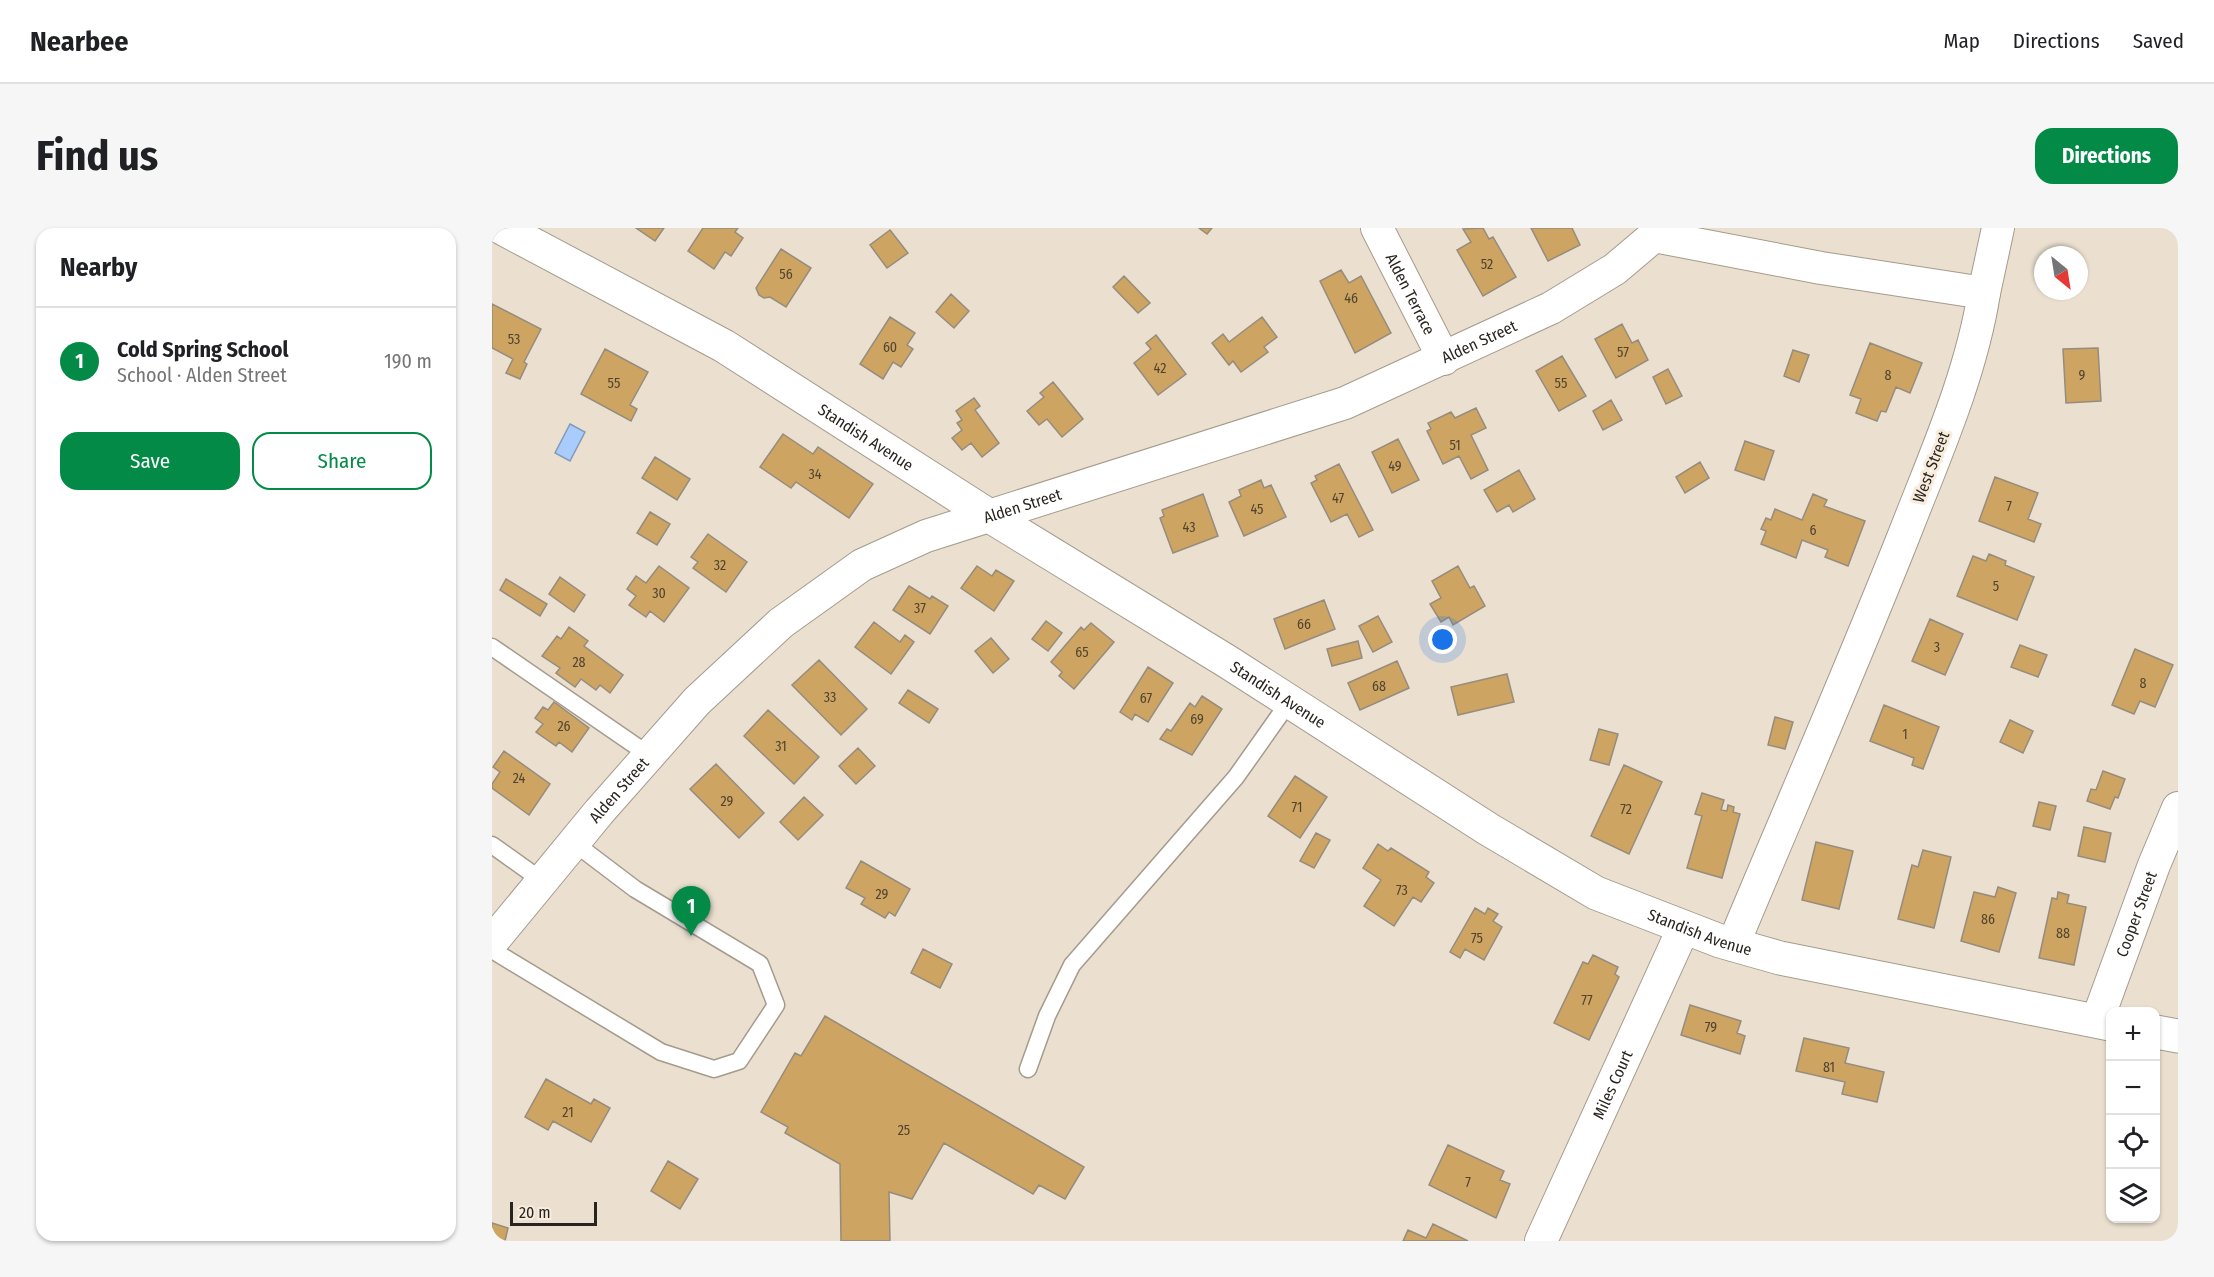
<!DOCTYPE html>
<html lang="en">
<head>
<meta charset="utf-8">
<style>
	body { margin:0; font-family:"Fira Sans Condensed",sans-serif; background:#f6f6f6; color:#202124 }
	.controls { position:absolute; right:18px; bottom:18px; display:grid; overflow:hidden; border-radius:12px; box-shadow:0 2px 4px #0004 }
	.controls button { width:54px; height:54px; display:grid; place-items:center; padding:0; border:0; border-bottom:2px solid #e0e0e0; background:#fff; color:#202124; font:30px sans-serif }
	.compass { position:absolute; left:1542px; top:18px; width:54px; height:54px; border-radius:50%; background:#fff; box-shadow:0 2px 4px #0004; rotate:150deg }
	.scale { position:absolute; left:18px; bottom:15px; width:87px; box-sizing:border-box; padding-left:6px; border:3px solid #28241f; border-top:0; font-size:16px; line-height:21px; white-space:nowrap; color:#28241f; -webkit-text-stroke:4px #f8eddd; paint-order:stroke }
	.you { position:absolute; left:951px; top:412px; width:21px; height:21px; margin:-15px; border:4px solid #fff; border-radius:50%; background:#1a73e8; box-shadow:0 0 0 9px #1a73e833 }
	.badge { display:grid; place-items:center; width:39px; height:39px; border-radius:50%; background:#038a46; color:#fff; font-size:20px; font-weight:700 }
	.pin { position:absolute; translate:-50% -50px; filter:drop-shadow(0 2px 3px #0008) }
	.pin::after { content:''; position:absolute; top:32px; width:21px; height:18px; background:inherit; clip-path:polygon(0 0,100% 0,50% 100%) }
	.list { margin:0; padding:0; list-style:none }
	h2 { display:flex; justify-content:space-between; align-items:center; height:78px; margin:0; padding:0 24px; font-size:26px }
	h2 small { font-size:20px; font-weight:400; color:#757577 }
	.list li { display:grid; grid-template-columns:39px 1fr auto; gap:18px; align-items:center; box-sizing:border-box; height:108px; padding:0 24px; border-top:2px solid #e0e0e0 }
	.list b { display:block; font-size:22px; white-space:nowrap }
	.list p { margin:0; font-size:20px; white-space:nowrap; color:#757577 }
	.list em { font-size:20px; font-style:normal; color:#757577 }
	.actions { display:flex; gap:12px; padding:18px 24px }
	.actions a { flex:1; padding:14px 0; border:2px solid #038a46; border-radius:18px; text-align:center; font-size:21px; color:#038a46 }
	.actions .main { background:#038a46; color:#fff }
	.icon { flex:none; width:33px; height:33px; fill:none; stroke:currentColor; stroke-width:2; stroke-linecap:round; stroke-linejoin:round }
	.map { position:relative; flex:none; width:1686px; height:1013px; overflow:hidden; border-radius:18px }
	header { display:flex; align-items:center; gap:36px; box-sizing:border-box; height:84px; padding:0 30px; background:#fff; border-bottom:2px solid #e0e0e0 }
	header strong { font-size:28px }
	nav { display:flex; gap:33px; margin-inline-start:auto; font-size:21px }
	.intro { display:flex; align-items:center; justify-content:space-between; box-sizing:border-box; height:144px; padding:0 36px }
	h1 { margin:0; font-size:42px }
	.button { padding:15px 27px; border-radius:18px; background:#038a46; color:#fff; font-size:21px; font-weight:700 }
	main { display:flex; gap:36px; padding:0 36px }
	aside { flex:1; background:#fff; border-radius:18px; box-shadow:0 2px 4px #0004 }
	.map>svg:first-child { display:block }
</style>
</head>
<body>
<header>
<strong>Nearbee</strong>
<nav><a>Map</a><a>Directions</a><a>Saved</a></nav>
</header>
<div class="intro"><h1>Find us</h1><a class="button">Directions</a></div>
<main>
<aside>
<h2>Nearby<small></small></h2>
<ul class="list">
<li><span class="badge">1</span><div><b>Cold Spring School</b><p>School · Alden Street</p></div><em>190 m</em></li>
</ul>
<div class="actions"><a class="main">Save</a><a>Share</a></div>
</aside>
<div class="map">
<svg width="1686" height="1013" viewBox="0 0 1686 1013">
	<rect width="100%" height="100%" fill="#ebe0d0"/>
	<path fill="#a9ccfc" stroke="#829aba" stroke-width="1.5" d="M 78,196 L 93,204 L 78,233 L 63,225 Z"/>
	<path fill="#cda462" stroke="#968c7d" stroke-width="1.5" d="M 144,0 L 172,0 L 163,13 Z
		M 211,0 L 246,0 L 243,4 L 251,10 L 239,28 L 233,24 L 222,41 L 196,23 Z
		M 707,0 L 720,0 L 715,6 Z
		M 991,0 L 997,11 L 1001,9 L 1024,49 L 991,68 L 965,22 L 979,14 L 971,1 Z
		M 1039,0 L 1080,0 L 1088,17 L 1056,33 Z
		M 398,2 L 416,25 L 395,40 L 378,17 Z
		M 289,21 L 319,40 L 294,79 L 278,69 L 272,70 L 267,67 L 264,60 Z
		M 849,42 L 857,55 L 869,48 L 899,105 L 863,125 L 828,53 Z
		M 632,48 L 658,75 L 646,85 L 621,59 Z
		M 459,66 L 477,83 L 462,100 L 444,84 Z
		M 0,76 L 49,101 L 32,134 L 35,136 L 28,151 L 14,145 L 21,131 L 0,120 Z
		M 398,89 L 423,105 L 415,117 L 421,121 L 409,139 L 401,134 L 391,151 L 368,136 Z
		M 770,89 L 785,109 L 772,119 L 776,124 L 749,144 L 741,133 L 737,137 L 720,115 L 731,106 L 737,114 Z
		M 1130,96 L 1140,115 L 1146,112 L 1156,132 L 1124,150 L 1103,111 Z
		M 664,107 L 694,146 L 666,167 L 642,135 L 659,121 L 654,115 Z
		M 1378,115 L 1430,135 L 1418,165 L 1404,159 L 1394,184 L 1389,183 L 1385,193 L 1364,185 L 1369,171 L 1358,167 Z
		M 1606,120 L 1609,173 L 1574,175 L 1571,121 Z
		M 113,121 L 156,144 L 138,177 L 145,181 L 139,193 L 89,166 Z
		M 1301,122 L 1317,127 L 1307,154 L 1292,148 Z
		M 1070,128 L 1094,168 L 1067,183 L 1044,143 Z
		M 1176,141 L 1190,168 L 1174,176 L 1161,149 Z
		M 561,154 L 591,191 L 570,209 L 555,191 L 547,197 L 535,183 L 552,169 L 548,165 Z
		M 482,170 L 488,178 L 483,182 L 507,215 L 490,229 L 479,215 L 470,222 L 460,210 L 470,202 L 465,195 L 470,192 L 464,183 Z
		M 1119,172 L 1130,192 L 1111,202 L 1101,183 Z
		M 984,180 L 994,200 L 979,207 L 996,242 L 979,251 L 967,228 L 951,236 L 935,203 L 939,201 L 936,195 L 959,184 L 963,190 Z
		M 291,206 L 321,226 L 326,219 L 381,256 L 357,290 L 304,254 L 299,260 L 268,239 Z
		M 906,211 L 927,252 L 900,265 L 880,224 Z
		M 1253,213 L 1282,223 L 1272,252 L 1243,242 Z
		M 163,229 L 198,251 L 185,272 L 150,250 Z
		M 1208,234 L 1217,250 L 1193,265 L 1184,249 Z
		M 847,236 L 881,302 L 867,309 L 855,286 L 839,294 L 819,255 L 825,252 L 823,248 Z
		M 1027,242 L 1043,271 L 1021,284 L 1017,277 L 1005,284 L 992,262 Z
		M 1503,249 L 1546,265 L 1536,291 L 1549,296 L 1542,314 L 1487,293 Z
		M 769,252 L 772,260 L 779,257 L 794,289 L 752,308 L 737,274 L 749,268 L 747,262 Z
		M 711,266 L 726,308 L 681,325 L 668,290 L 672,288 L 670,282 Z
		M 1321,266 L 1335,272 L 1332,278 L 1373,293 L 1356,338 L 1333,329 L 1336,322 L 1310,312 L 1304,330 L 1269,316 L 1274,303 L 1269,301 L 1274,290 L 1279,292 L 1283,281 L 1310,292 Z
		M 158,284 L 178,296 L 165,317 L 145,305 Z
		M 216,306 L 255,334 L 234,364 L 201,340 L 206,334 L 199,329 Z
		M 1497,326 L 1514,333 L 1513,337 L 1542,349 L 1525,392 L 1465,368 L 1481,328 L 1494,333 Z
		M 167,338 L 197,360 L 172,394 L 158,383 L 154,389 L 137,377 L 144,368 L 135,361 L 144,348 L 154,355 Z
		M 485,338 L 500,348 L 504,342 L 522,353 L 502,383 L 469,360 Z
		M 966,338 L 978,360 L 982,358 L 993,378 L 961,397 L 957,389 L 949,394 L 938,376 L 949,370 L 940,353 Z
		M 68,349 L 93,367 L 82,384 L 57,366 Z
		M 14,351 L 55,376 L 48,388 L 8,362 Z
		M 417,358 L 438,371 L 440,368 L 456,378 L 438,406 L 401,382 Z
		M 832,372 L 843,401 L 793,421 L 782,391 Z
		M 886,388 L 900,414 L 881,424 L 867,398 Z
		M 1438,391 L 1471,406 L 1453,447 L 1420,433 Z
		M 554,393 L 570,405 L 556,423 L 540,411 Z
		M 382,394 L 408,414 L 413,407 L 422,414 L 399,446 L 363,419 Z
		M 599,395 L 622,414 L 582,461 L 567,448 L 570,444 L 559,434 L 589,399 L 592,402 Z
		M 77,399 L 96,413 L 92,418 L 131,447 L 118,465 L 108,457 L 104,462 L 89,451 L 83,459 L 64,445 L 68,440 L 50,428 L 65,408 L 69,411 Z
		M 499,410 L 517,431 L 501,445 L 483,423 Z
		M 866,413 L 870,430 L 840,438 L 835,421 Z
		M 1528,417 L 1555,427 L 1546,449 L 1519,439 Z
		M 1643,421 L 1681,437 L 1663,479 L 1648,473 L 1642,486 L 1620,477 Z
		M 327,432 L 375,481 L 349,507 L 300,457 Z
		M 905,433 L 917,460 L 868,482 L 856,455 Z
		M 656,439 L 681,455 L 656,494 L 643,486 L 640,492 L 628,484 Z
		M 1015,446 L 1022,474 L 966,487 L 959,459 Z
		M 416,462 L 446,481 L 437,495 L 407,475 Z
		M 710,468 L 730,481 L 700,527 L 668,511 L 675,501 L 679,503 L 698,475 L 703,479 Z
		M 62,474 L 97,500 L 80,524 L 67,514 L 64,518 L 44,504 L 51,496 L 43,490 L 51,479 L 56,482 Z
		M 1392,477 L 1447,499 L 1431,541 L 1420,537 L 1422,530 L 1378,513 Z
		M 276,482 L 327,529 L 302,556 L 252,508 Z
		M 1283,489 L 1301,494 L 1293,521 L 1276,517 Z
		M 1518,492 L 1541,503 L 1531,525 L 1508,514 Z
		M 1107,501 L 1126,506 L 1117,537 L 1098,532 Z
		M 366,520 L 383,538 L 364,556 L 347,538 Z
		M 12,523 L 58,556 L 37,587 L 0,560 L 0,556 L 8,544 L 1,539 Z
		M 224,536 L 272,585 L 247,610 L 198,561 Z
		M 1132,537 L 1170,554 L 1137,626 L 1099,608 Z
		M 1611,543 L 1633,551 L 1626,570 L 1623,569 L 1618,581 L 1595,573 L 1599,561 L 1604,562 Z
		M 803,548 L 835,569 L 808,610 L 776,588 Z
		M 1210,565 L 1232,572 L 1229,582 L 1235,583 L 1236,577 L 1242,579 L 1241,584 L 1248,586 L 1230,650 L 1195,640 L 1210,588 L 1203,586 Z
		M 312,569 L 331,587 L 306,612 L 288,594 Z
		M 1547,574 L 1564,578 L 1558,602 L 1541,598 Z
		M 1592,599 L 1619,605 L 1613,634 L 1586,628 Z
		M 824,605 L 838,612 L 822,640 L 808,633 Z
		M 1324,614 L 1361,623 L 1347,681 L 1310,672 Z
		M 886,616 L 896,623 L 899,620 L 937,644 L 934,649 L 942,655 L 929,674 L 921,669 L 902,698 L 872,678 L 889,652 L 871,640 Z
		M 1431,622 L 1459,629 L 1442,700 L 1406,691 L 1420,637 L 1426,639 Z
		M 369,633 L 418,661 L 403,688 L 397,684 L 393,690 L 369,676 L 373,670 L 354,660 Z
		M 1506,659 L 1524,665 L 1507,724 L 1469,713 L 1482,664 L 1503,669 Z
		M 1566,664 L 1577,667 L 1575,675 L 1594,679 L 1582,737 L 1547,730 L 1560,670 L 1565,671 Z
		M 983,680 L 993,686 L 996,680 L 1006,686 L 1001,693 L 1010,699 L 992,732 L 973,721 L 968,730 L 958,724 Z
		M 431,721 L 460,736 L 448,760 L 419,745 Z
		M 1101,727 L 1126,739 L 1123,746 L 1127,749 L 1097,812 L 1062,795 L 1091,734 L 1096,736 Z
		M 1198,777 L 1249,793 L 1245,805 L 1253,808 L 1248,826 L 1189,807 Z
		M 333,788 L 592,939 L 573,971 L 547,957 L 541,966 L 452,915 L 420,971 L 397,964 L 398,1013 L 349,1013 L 348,936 L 293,905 L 296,899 L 269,884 L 303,825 L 309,828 Z
		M 1312,810 L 1357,820 L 1353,835 L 1392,844 L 1385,874 L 1350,866 L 1353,854 L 1304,843 Z
		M 54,851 L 99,876 L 102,871 L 118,880 L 99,914 L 61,893 L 56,902 L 33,889 Z
		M 956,917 L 1012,943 L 1008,952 L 1018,956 L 1004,990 L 937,957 Z
		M 176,933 L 206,951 L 188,981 L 159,963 Z
		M 0,995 L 16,1000 L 13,1013 L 0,1013 Z
		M 941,996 L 976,1013 L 911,1013 L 916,1002 L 934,1010 Z"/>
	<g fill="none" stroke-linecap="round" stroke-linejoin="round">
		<g stroke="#a59b8c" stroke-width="19">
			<path id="service" d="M 0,419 L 157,527
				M 0,617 L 49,652
				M 0,722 L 169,824 L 222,841 L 247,833 L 284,777 L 268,736 L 143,661 L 81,614
				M 536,841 L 555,788 L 580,737 L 744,549 L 797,474"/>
		</g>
		<g stroke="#a59b8c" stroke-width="34">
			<g id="minor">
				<path id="s1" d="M 885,0 L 952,131"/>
				<path d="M 1162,8 L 1329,40 L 1492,65 C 1479,147 1444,225 1414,302 C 1359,441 1299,578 1241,717"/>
				<path d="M 1492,65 L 1506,0"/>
				<path id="s2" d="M 0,714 L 107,584 L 205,473 L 289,395 L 370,337 L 434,308 L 853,175 L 1059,80 L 1123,41 L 1162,8 L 1168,0"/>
				<path id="s3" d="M 1605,793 L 1662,637 L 1686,580"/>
				<path id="s4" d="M 1049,1013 L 1192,699"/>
			</g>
		</g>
		<g stroke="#a59b8c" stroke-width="35">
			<g id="tertiary">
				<path id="s5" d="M 10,0 L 232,118 L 488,282 L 736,434 L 996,601 L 1104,665 L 1228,713 L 1288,730 L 1618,796"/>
				<path d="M 1664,804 L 1686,808"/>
			</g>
		</g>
		<use href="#service" stroke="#fff" stroke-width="16"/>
		<use href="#minor" stroke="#fff" stroke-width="32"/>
		<use href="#tertiary" stroke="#fff" stroke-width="33"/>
	</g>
	<g text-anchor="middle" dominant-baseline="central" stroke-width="6" stroke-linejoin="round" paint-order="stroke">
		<g font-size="14" fill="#514430">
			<text x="995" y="36">52</text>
			<text x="294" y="46">56</text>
			<text x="859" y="70">46</text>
			<text x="22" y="111">53</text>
			<text x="398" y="119">60</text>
			<text x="1131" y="124">57</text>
			<text x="668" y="140">42</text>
			<text x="1396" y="147">8</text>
			<text x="1590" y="147">9</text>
			<text x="122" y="155">55</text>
			<text x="1069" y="155">55</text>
			<text x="963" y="217">51</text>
			<text x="903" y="238">49</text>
			<text x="323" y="246">34</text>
			<text x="846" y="270">47</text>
			<text x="1517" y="278">7</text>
			<text x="765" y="281">45</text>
			<text x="697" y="299">43</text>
			<text x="1321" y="302">6</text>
			<text x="228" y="337">32</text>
			<text x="1504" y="358">5</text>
			<text x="167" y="365">30</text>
			<text x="428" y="380">37</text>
			<text x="812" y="396">66</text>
			<text x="1445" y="419">3</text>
			<text x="590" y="424">65</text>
			<text x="87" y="434">28</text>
			<text x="1651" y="455">8</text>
			<text x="887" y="458">68</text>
			<text x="338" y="469">33</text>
			<text x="654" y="470">67</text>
			<text x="705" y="491">69</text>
			<text x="72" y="498">26</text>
			<text x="1413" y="506">1</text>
			<text x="289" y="518">31</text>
			<text x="27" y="550">24</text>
			<text x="235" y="573">29</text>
			<text x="805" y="579">71</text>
			<text x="1134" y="581">72</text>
			<text x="910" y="662">73</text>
			<text x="390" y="666">29</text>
			<text x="1496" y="691">86</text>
			<text x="1571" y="705">88</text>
			<text x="985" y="710">75</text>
			<text x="1095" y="772">77</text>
			<text x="1219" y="799">79</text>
			<text x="1337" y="839">81</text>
			<text x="76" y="884">21</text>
			<text x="412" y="902">25</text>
			<text x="976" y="954">7</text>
		</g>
		<g font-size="16" fill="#28241f" stroke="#f8eddd">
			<text stroke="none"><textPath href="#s1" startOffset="74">Alden Terrace</textPath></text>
			<text stroke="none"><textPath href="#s2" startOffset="1188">Alden Street</textPath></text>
			<text stroke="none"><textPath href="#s5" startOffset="420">Standish Avenue</textPath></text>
			<text transform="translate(1439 239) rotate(-69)">West Street</text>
			<text stroke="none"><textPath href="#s2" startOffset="702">Alden Street</textPath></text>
			<text stroke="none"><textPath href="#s5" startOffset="906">Standish Avenue</textPath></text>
			<text stroke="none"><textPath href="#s2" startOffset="198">Alden Street</textPath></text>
			<text stroke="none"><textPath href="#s3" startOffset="114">Cooper Street</textPath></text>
			<text stroke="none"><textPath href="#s5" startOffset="1392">Standish Avenue</textPath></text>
			<text stroke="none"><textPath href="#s4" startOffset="172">Miles Court</textPath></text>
		</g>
	</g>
</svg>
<div class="controls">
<button>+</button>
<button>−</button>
<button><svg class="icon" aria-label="locate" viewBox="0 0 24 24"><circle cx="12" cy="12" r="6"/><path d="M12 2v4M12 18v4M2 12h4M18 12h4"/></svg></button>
<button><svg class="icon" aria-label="layers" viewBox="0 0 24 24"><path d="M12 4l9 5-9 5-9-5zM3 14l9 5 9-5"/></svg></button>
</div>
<svg class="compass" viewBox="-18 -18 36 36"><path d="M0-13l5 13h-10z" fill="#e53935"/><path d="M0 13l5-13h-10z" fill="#757577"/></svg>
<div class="scale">20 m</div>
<div class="you"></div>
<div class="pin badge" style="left:199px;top:708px">1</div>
</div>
</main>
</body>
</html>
